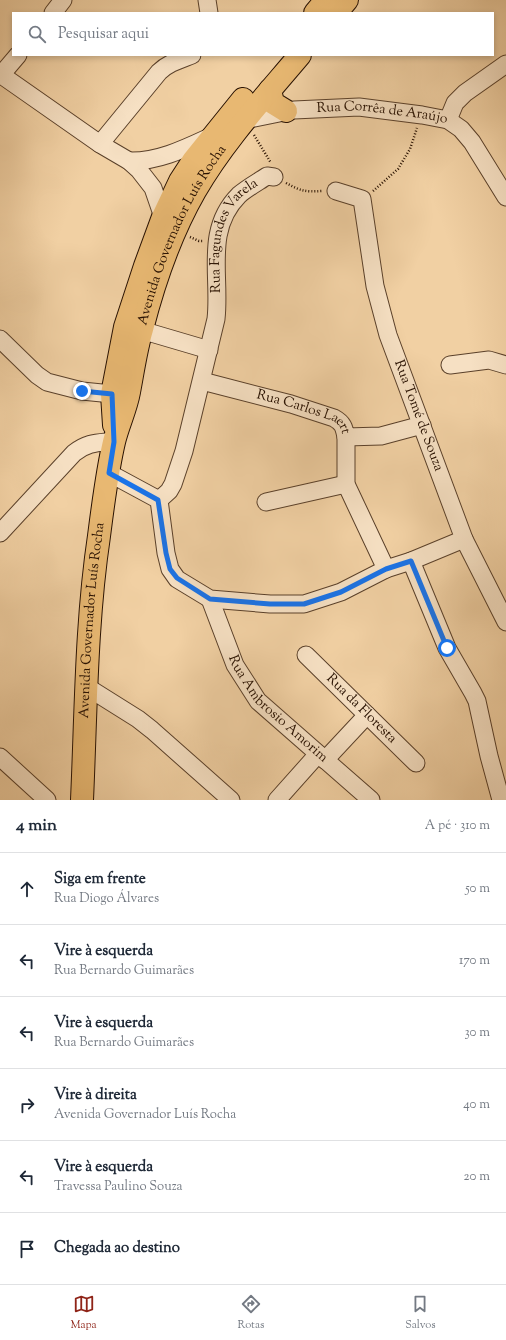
<!DOCTYPE html>
<html lang="pt">
<head>
<meta charset="utf-8">
<style>
	body { margin:0; font-family:"Sorts Mill Goudy",serif; background:#f6f6f7; color:#1f2937 }
	.stop { position:absolute; width:12px; height:12px; margin:-9px; border:3px solid #1a73e8; border-radius:50%; background:#fff }
	.stop.end { background:#1a73e8; border-color:#fff; box-shadow:0 1px 4px #0008 }
	.list { margin:0; padding:0; list-style:none }
	h2 { display:flex; justify-content:space-between; align-items:center; height:52px; margin:0; padding:0 16px; font-size:17px }
	h2 small { font-size:13px; font-weight:400; color:#747a83 }
	.list li { display:grid; grid-template-columns:26px 1fr auto; gap:12px; align-items:center; box-sizing:border-box; height:72px; padding:0 16px; border-top:1px solid #e0e1e3 }
	.list b { display:block; font-size:15px; white-space:nowrap }
	.list p { margin:0; font-size:13px; white-space:nowrap; color:#747a83 }
	.list em { font-size:13px; font-style:normal; color:#747a83 }
	.icon { flex:none; width:22px; height:22px; fill:none; stroke:currentColor; stroke-width:2; stroke-linecap:round; stroke-linejoin:round }
	.map { position:relative; flex:none; width:506px; height:800px; overflow:hidden }
	.search { position:absolute; background:#fff; box-shadow:0 2px 6px #0003; left:12px; right:12px; top:12px; height:44px; display:flex; align-items:center; gap:10px; box-sizing:border-box; padding:0 14px; border-radius:0px; color:#747a83; font-size:15px }
	.sheet { height:484px; background:#fff }
	nav { display:flex; justify-content:space-around; align-items:center; box-sizing:border-box; height:56px; border-top:1px solid #e0e1e3; background:#fff; font-size:11px; color:#747a83 }
	nav a { display:grid; justify-items:center; gap:2px }
	nav .on { color:#8f2418 }
	.map>svg:first-child { display:block }
</style>
</head>
<body>
<div class="map">
<svg width="506" height="800" viewBox="0 0 506 800">
	<rect width="100%" height="100%" fill="#f1d0a3"/>
	<filter id="stains"><feTurbulence type="fractalNoise" baseFrequency=".005" numOctaves="4"/><feColorMatrix values="0 0 0 0 .2 0 0 0 0 .09 0 0 0 0 .02 0 0 0 .5 -.17"/></filter>
	<radialGradient id="worn" r=".72"><stop offset=".6" stop-color="#630" stop-opacity="0"/><stop offset="1" stop-color="#630" stop-opacity=".3"/></radialGradient>
	<g fill="none" stroke-linecap="round" stroke-linejoin="round">
		<g stroke="#5a402a" stroke-width="19">
			<g id="minor">
				<path d="M 207,0 L 209,13"/>
				<path d="M 53,13 L 63,0"/>
				<path d="M 0,74 L 100,144 L 129,161 L 139,170 L 153,188 L 163,217"/>
				<path d="M 1,75 L 18,55"/>
				<path d="M 448,120 L 455,103 L 465,93 L 506,64"/>
				<path id="s1" d="M 240,122 L 244,120 L 294,110 L 359,107 L 422,115 L 448,120 L 461,129 L 472,142 L 506,197"/>
				<path d="M 100,144 L 159,72 C 168,63 179,60 192,55"/>
				<path d="M 129,161 C 159,162 188,147 214,135"/>
				<path id="s2" d="M 336,191 L 362,199 L 375,286 L 388,335 L 464,539 L 506,622"/>
				<path d="M 141,330 L 209,350"/>
				<path d="M 0,339 L 37,375 L 47,382 L 82,391 L 112,394"/>
				<path d="M 450,365 L 489,360 L 506,365"/>
				<path id="s3" d="M 202,381 L 291,404 L 334,418 C 343,423 344,427 346,437 L 381,436 L 422,425"/>
				<path d="M 346,437 L 346,484 L 386,569"/>
				<path d="M 109,473 L 159,500 L 166,553 L 170,569 L 177,579 L 210,599 L 270,604 L 304,604 L 341,592 L 386,569 L 411,561 L 464,539"/>
				<path id="s4" d="M 159,500 L 169,491 L 173,484 L 184,451 L 216,319 C 221,276 204,230 239,195 C 247,188 258,182 267,176 L 274,177"/>
				<path d="M 266,502 L 346,484"/>
				<path d="M 0,533 L 74,453 C 88,442 98,443 114,441"/>
				<path d="M 411,561 L 447,648 L 473,693 L 477,701 L 489,756 L 501,800"/>
				<path id="s5" d="M 210,599 L 235,665 L 258,701 L 371,800"/>
				<path id="s6" d="M 306,655 L 416,763"/>
				<path d="M 87,687 L 138,719 L 152,730 L 231,800"/>
				<path d="M 0,757 L 47,800"/>
				<path d="M 325,760 L 367,715"/>
				<path d="M 277,800 L 318,754"/>
			</g>
		</g>
		<g stroke="#271001" stroke-width="24">
			<g id="major">
				<path d="M 315,13 L 326,0"/>
				<path d="M 336,13 L 347,0"/>
				<path d="M 270,90 L 273,103 L 286,111"/>
				<path d="M 114,425 L 112,394 L 125,327 L 145,266 L 163,217 L 180,181 L 193,161 L 243,99"/>
				<path id="s7" d="M 82,800 C 86,712 86,623 99,536 C 103,505 107,472 114,442 C 118,425 126,409 129,392 C 133,371 136,349 142,329 C 154,282 171,233 195,191 C 224,141 263,99 300,55"/>
			</g>
		</g>
		<path stroke="#271001" stroke-width="2.5" stroke-dasharray="1 2" stroke-linecap="butt" d="M 254,135 L 271,163
			M 286,183 C 301,191 305,192 322,191
			M 373,191 L 398,169 L 410,149 L 417,128
			M 190,237 L 199,241 L 204,241"/>
		<use href="#minor" stroke="#f6e0c3" stroke-width="17"/>
		<use href="#major" stroke="#e8b872" stroke-width="22"/>
	</g>
	<g fill="none" stroke-linecap="round" stroke-linejoin="round">
		<path stroke="#1a73e8" stroke-width="5" d="M 82,391 L 112,394 L 114,442 L 109,473 L 158,500 L 166,553 L 170,569 L 177,578 L 210,599 L 270,604 L 304,604 L 341,592 L 386,569 L 411,561 L 447,648"/>
	</g>
	<g text-anchor="middle" dominant-baseline="central" stroke-width="3" stroke-linejoin="round" paint-order="stroke">
		<g font-size="14" fill="#271001" stroke="#f6e0c3">
			<text stroke="none"><textPath href="#s1" startOffset="144">Rua Corrêa de Araújo</textPath></text>
			<text stroke="none"><textPath href="#s7" startOffset="579">Avenida Governador Luís Rocha</textPath></text>
			<text stroke="none"><textPath href="#s4" startOffset="281">Rua Fagundes Varela</textPath></text>
			<text stroke="none"><textPath href="#s3" startOffset="107">Rua Carlos Laert</textPath></text>
			<text stroke="none"><textPath href="#s2" startOffset="252">Rua Tomé de Souza</textPath></text>
			<text stroke="none"><textPath href="#s7" startOffset="180">Avenida Governador Luís Rocha</textPath></text>
			<text stroke="none"><textPath href="#s5" startOffset="132">Rua Ambrosio Amorim</textPath></text>
			<text stroke="none"><textPath href="#s6" startOffset="77">Rua da Floresta</textPath></text>
		</g>
	</g>
	<rect width="100%" height="100%" filter="url(#stains)"/>
	<rect width="100%" height="100%" fill="url(#worn)"/>
</svg>
<div class="stop" style="left:447px;top:648px"></div>
<div class="stop end" style="left:82px;top:391px"></div>
<div class="search"><svg class="icon" aria-label="search" viewBox="0 0 24 24"><circle cx="10" cy="10" r="6"/><path d="M15 15l6 6"/></svg>Pesquisar aqui</div>
</div>
<section class="sheet">
<h2>4 min<small>A pé · 310 m</small></h2>
<ul class="list">
<li><svg class="icon" aria-label="ahead" viewBox="0 0 24 24"><path d="M12 20V5M6 11l6-6 6 6"/></svg><div><b>Siga em frente</b><p>Rua Diogo Álvares</p></div><em>50 m</em></li>
<li><svg class="icon" aria-label="left" viewBox="0 0 24 24"><path d="M17 20v-9H6M10 6l-5 5 5 5"/></svg><div><b>Vire à esquerda</b><p>Rua Bernardo Guimarães</p></div><em>170 m</em></li>
<li><svg class="icon" aria-label="left" viewBox="0 0 24 24"><path d="M17 20v-9H6M10 6l-5 5 5 5"/></svg><div><b>Vire à esquerda</b><p>Rua Bernardo Guimarães</p></div><em>30 m</em></li>
<li><svg class="icon" aria-label="right" viewBox="0 0 24 24"><path d="M7 20v-9h11M14 6l5 5-5 5"/></svg><div><b>Vire à direita</b><p>Avenida Governador Luís Rocha</p></div><em>40 m</em></li>
<li><svg class="icon" aria-label="left" viewBox="0 0 24 24"><path d="M17 20v-9H6M10 6l-5 5 5 5"/></svg><div><b>Vire à esquerda</b><p>Travessa Paulino Souza</p></div><em>20 m</em></li>
<li><svg class="icon" aria-label="arrive" viewBox="0 0 24 24"><path d="M6 21V4h12l-3 4 3 4H6"/></svg><div><b>Chegada ao destino</b></div></li>
</ul>
</section>
<nav>
<a class="on"><svg class="icon" aria-label="map" viewBox="0 0 24 24"><path d="M3 6l6-2 6 2 6-2v14l-6 2-6-2-6 2zM9 4v14M15 6v14"/></svg>Mapa</a>
<a><svg class="icon" aria-label="directions" viewBox="0 0 24 24"><path d="M12 3l9 9-9 9-9-9zM9 14v-3h6M13 9l2 2-2 2"/></svg>Rotas</a>
<a><svg class="icon" aria-label="saved" viewBox="0 0 24 24"><path d="M7 4h10v16l-5-4-5 4z"/></svg>Salvos</a>
</nav>
</body>
</html>
